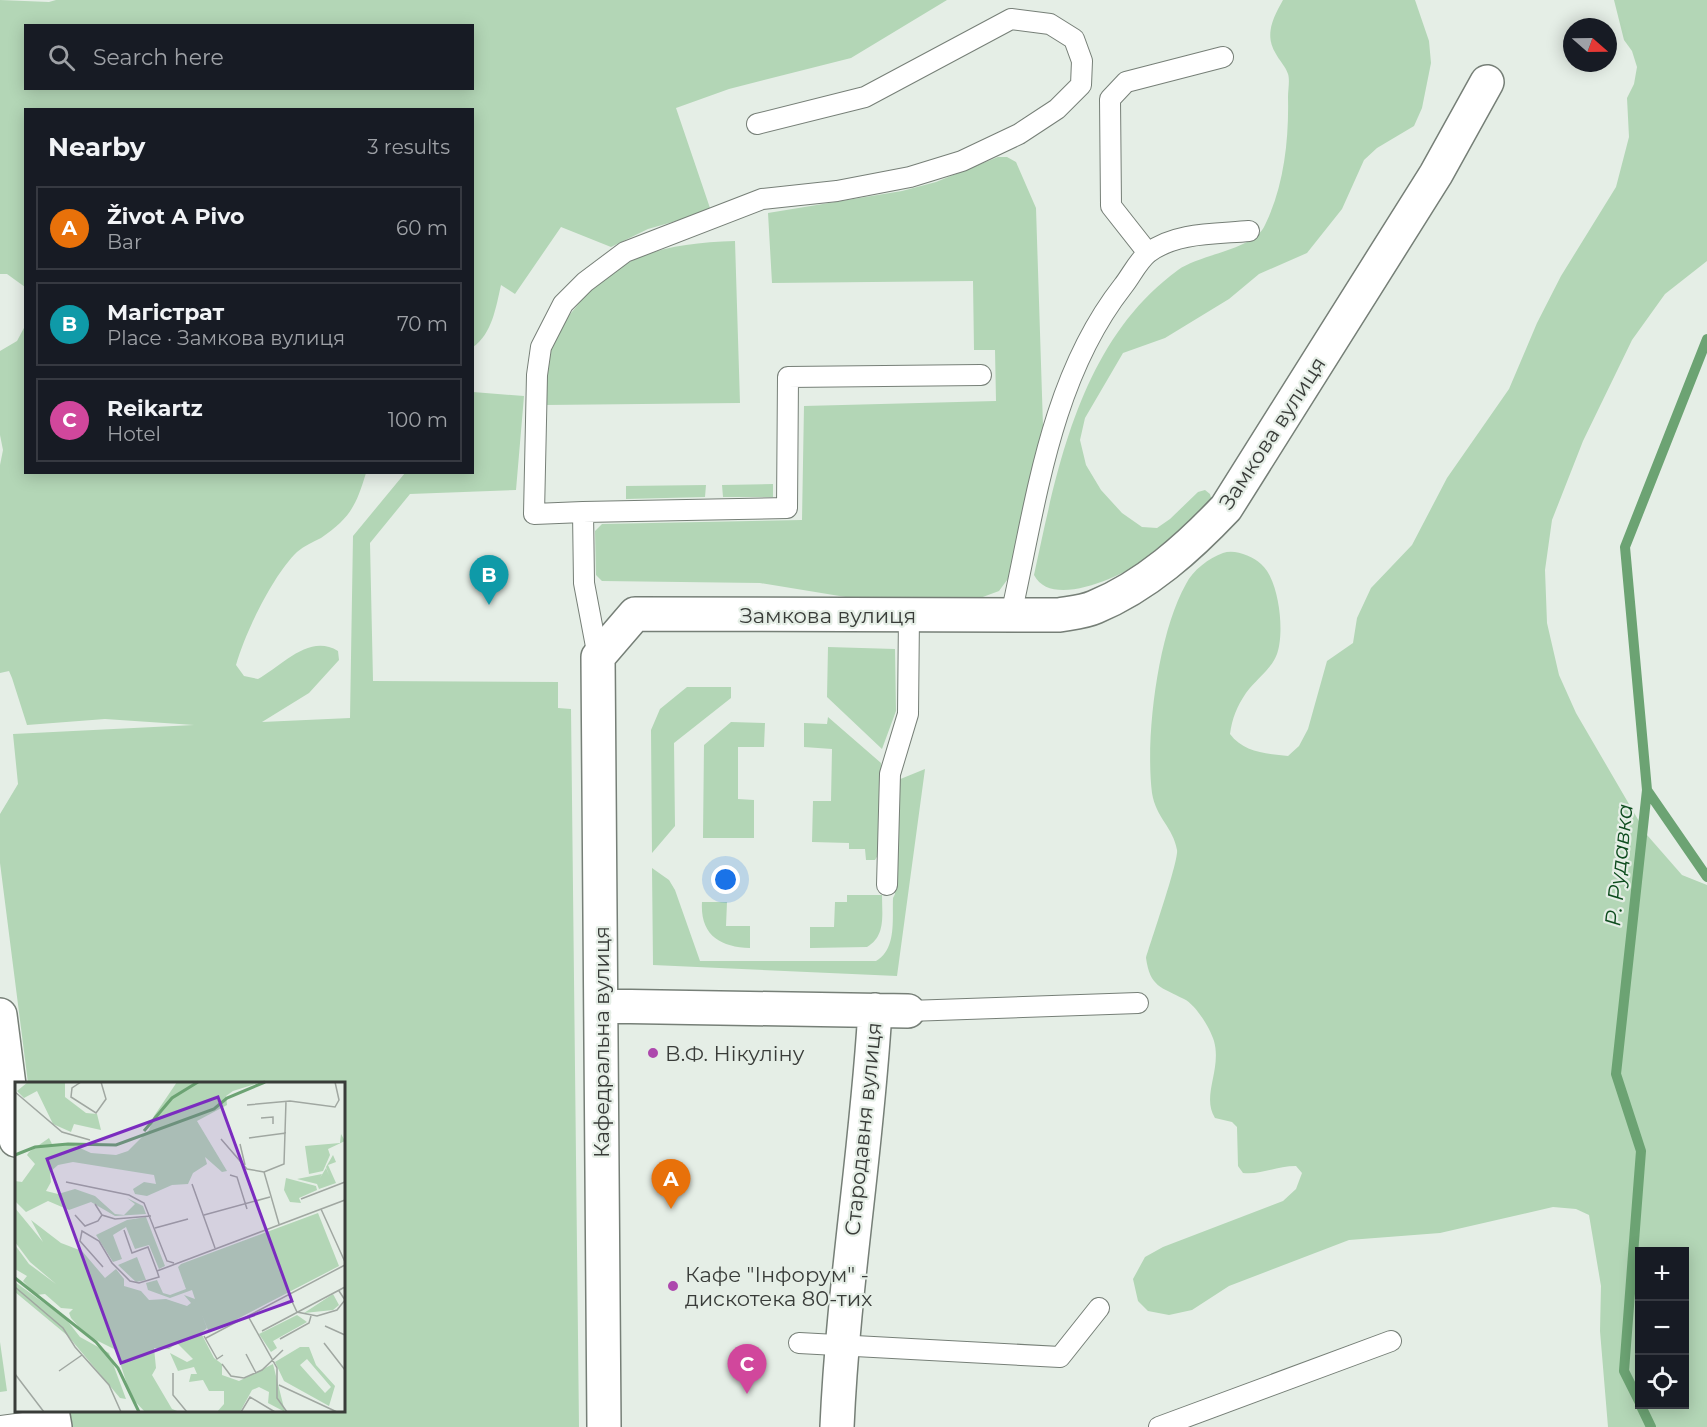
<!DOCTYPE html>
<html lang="en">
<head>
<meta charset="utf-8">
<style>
	body { margin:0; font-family:Montserrat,sans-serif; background:#20242c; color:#f1f3f6 }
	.controls { position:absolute; right:18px; bottom:18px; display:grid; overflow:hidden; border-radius:0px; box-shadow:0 3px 15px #0003 }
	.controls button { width:54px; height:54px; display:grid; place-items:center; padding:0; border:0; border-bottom:2px solid #363941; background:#171b24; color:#f1f3f6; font:30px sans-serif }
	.compass { position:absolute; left:1563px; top:18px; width:54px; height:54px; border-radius:50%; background:#171b24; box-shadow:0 3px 15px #0003; rotate:110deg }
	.you { position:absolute; left:726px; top:880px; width:21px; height:21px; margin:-15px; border:4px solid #fff; border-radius:50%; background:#1a73e8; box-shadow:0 0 0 9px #1a73e833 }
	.badge { display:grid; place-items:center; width:39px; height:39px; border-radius:50%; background:#ad48ad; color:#fff; font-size:20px; font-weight:700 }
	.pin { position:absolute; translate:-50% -50px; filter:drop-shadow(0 2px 3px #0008) }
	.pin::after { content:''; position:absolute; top:32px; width:21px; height:18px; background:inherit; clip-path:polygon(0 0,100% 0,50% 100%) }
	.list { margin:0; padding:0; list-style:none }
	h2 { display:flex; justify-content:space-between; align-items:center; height:78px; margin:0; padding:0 24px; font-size:26px }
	h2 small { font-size:20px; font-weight:400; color:#9ea1a6 }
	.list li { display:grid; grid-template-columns:39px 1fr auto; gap:18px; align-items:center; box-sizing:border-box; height:84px; margin:0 12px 12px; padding:0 12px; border:2px solid #363941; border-radius:0px }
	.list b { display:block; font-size:22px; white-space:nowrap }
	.list p { margin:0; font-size:20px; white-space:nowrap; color:#9ea1a6 }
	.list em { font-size:20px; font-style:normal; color:#9ea1a6 }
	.icon { flex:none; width:33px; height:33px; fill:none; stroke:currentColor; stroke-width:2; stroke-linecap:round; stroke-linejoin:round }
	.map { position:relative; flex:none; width:1707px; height:1427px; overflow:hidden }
	.search { position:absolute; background:#171b24; box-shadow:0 3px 15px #0003; left:24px; top:24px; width:450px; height:66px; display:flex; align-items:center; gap:15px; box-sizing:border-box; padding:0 21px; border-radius:0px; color:#9ea1a6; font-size:22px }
	.panel { position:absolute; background:#171b24; box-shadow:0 3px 15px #0003; left:24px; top:108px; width:450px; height:366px; border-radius:0px }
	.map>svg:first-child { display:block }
</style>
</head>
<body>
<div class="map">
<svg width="1707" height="1427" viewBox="0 0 1707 1427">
	<rect width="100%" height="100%" fill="#e5eee6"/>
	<path fill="#b3d6b6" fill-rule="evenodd" d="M 0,0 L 49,2 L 56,0 L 947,0 L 851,58 L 729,89 L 676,108 L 711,211 L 648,229 L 611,247 L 561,227 L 515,294 L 501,285 C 496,307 492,334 473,347 L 472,110 L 26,110 L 25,287 L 7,274 L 0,274 ZM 26,26 L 472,26 L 472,88 L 26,88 Z
		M 1283,0 L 1415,0 L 1429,41 L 1431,63 L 1422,108 L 1414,126 L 1377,148 L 1364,160 L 1342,209 L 1307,253 L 1259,274 L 1229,299 L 1165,338 L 1123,353 L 1085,418 L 1080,440 L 1086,465 L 1101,490 L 1122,513 L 1142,527 L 1157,528 L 1170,519 L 1198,492 L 1205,490 L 1210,494 L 1212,502 C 1191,521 1170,546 1146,560 C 1122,575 1052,610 1034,575 C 1058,464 1081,341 1178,270 C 1200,254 1254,250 1265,225 C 1284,186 1289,140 1288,97 C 1288,90 1290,80 1288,74 C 1286,67 1279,60 1276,54 C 1264,35 1273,18 1283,0 Z
		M 1614,0 L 1707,0 L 1707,261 L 1665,294 L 1632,340 L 1583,441 L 1552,520 L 1545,570 L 1547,623 L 1559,675 L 1576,713 L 1647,835 L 1682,875 L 1707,885 L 1707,1427 L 1608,1427 L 1600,1331 L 1601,1286 L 1589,1215 L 1576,1209 L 1553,1207 L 1440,1233 L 1349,1240 L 1229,1286 L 1192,1310 L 1169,1315 L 1148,1311 L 1138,1301 L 1133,1279 L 1145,1257 L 1163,1247 L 1283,1201 L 1296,1189 L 1302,1173 L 1296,1166 C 1277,1166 1261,1175 1243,1173 L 1238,1166 L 1237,1127 L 1232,1122 L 1215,1118 C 1201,1096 1222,1070 1214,1041 C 1210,1028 1196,1005 1184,999 C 1161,987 1150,987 1146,958 C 1151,941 1179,860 1177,850 C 1173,827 1156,818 1152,793 C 1145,737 1158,633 1186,584 C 1193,570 1209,558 1223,553 C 1235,549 1252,556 1261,564 C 1279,579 1285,632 1277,654 C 1271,670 1256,679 1246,693 C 1237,706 1232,719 1230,734 C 1243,752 1266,754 1288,756 L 1299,746 L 1308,729 L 1327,661 L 1353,643 L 1357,618 L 1371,588 L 1412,545 L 1447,478 L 1509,389 L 1537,323 L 1561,276 L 1616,187 L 1629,137 L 1627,98 L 1634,84 L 1637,67 L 1632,51 L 1624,40 ZM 1640,1252 L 1684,1252 L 1684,1404 L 1640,1404 Z
		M 998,157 L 1007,157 L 1016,162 L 1036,208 L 1043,426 L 1010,576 L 999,591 L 972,601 L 864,600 L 760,583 L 602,581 L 596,575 L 595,531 L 602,524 L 802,520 L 804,406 L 996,401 L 995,350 L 974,350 L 973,281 L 772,283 L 768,213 L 902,191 L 936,182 Z
		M 735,241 L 740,403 L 545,405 C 546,387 545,368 549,350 C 553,334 565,320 576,307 C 619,253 669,243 735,241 Z
		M 25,326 L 26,472 L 366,473 C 356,506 350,518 321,538 C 313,542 304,546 297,552 C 273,575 245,633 236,665 L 244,676 L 258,679 C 282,666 309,633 338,651 L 339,660 L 309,693 L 262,722 L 350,718 L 353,536 L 405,473 L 472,472 L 473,392 L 524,396 L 516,490 L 410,494 L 370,543 L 373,681 L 558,682 L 558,708 L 571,709 L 579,1427 L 73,1427 L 70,1411 L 344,1410 L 344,1084 L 28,1083 L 0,863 L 0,814 L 18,784 L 13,734 L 194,725 L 105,719 L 27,725 L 12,678 L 9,671 L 0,673 L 0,465 L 3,450 L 0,435 L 0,351 L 17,341 Z
		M 773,484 L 773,497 L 723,497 L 722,485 Z
		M 706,485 L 705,497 L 626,499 L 626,486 Z
		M 828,647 L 895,649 L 896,711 L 882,749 L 827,697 Z
		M 687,687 L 731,687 L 731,698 L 674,743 L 675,826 L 652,853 L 651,730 L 660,709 Z
		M 828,717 L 881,763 L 880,852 L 875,860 L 866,860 L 865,849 L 849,849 L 849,843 L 812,842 L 813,801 L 831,801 L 832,749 L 804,747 L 804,723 L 827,724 Z
		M 731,722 L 765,723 L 764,747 L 738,747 L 738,799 L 754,800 L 754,838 L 703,838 L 704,745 Z
		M 925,769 L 897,976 L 653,965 L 652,868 L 669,880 L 675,890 L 700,961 L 876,961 C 897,949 892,919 893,898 L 895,894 L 898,780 Z
		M 847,895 L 882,895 C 882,915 886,936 867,947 L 810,948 L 810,927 L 834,927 L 835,902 L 847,902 Z
		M 702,902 L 727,902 L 726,926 L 750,926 L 750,948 C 720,947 700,935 702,902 Z
		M 0,1342 L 7,1391 L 0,1392 Z"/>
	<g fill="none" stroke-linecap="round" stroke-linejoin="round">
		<path stroke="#6ca373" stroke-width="10" d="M 1647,790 L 1707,877
			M 1640,1403 L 1624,1371 L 1641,1151 L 1616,1074 L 1647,790 L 1625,547 L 1707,339
			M 1640,1404 L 1651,1427"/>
		<g stroke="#767f77" stroke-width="22">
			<path id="service" d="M 1148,253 L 1111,206 L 1110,99 L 1126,82 L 1223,57
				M 583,512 L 534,514 L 537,375 L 541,347 L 563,304 L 585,282 L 625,252 L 762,199 L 837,191 L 910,177 L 962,161 L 1019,134 L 1057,109 L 1081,85 L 1082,61 L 1074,39 L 1050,24 L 1011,19 L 865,97 L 757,124
				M 1011,615 C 1036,503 1050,379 1123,286 C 1131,276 1138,261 1148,253 C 1175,232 1217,234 1249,231
				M 598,657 L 584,583 L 583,512 L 787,508 L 788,377 L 981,375
				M 887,885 L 890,774 L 908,714 L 909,615
				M 908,1011 L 1138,1003
				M 799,1343 L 1060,1357 L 1099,1308
				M 0,1426 L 54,1419
				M 1159,1427 L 1391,1341"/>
		</g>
		<g stroke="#767f77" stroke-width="36">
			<path id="minor" d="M 601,1006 L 908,1011
				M 0,1015 L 16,1140
				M 52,1410 L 55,1427
				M 604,1427 L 598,657 L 635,614 L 1059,615 C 1070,613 1084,612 1095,607 C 1146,586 1189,547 1226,508 L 1436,174 L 1487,82
				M 837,1427 C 843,1287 867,1150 875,1010"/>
		</g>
		<use href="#service" stroke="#fff" stroke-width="20"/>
		<use href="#minor" stroke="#fff" stroke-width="33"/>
	</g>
	<g fill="#ad48ad" stroke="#e5eee6" stroke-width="2">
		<circle cx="653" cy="1053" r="6"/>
		<circle cx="673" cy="1286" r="6"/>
	</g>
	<g text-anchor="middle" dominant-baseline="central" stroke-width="4.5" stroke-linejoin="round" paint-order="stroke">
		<g font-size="21" fill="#393c39" stroke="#e5eee6">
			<text transform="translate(1272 433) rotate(-57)">Замкова вулиця</text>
			<text x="828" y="615">Замкова вулиця</text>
			<text transform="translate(601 1042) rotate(-90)">Кафедральна вулиця</text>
			<text transform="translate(863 1129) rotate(-84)">Стародавня вулиця</text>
		</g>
		<g font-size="21" fill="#393c39" stroke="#e5eee6" text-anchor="start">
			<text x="665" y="1053">В.Ф. Нікуліну</text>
			<text x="685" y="1274">Кафе "Інфорум" -<tspan x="685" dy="24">дискотека 80-тих</tspan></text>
		</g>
		<g font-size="22" font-style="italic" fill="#0e4c1e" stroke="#e5eee6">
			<text transform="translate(1619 865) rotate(-84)">Р. Рудавка</text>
		</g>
	</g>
	<g transform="translate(15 1082)">
		<rect width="330" height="330" fill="#e5eee6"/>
		<path d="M 13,0 L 50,0 L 50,15 L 71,31 L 82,32 L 86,48 L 59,42 L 56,50 L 38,42 L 22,9 L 9,16 L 2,9 ZM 162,0 L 247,0 L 218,9 L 211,14 L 212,23 L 182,39 L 212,89 L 207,90 L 190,75 L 192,82 L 178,91 L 173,102 L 157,103 L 132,114 L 120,112 L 118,107 L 129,100 L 141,102 L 139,93 L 58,80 L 43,83 L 35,90 L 36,100 L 31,109 L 43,112 L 60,107 L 80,114 L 100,132 L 109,133 L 120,122 L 112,116 L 128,124 L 131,132 L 100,134 L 76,120 L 54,128 L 33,119 L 11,130 L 0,119 L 0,99 L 7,100 L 20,82 L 12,73 L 14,70 L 34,56 L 38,64 L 54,61 L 76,71 L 101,73 L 113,69 L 134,48 L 139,34 ZM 326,52 L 330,59 L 313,67 L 315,73 L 308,89 L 294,92 L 290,64 L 325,61 ZM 318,73 L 321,80 L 313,83 L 321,101 L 304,107 L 302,102 L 282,97 L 307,92 L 305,96 L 311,86 L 314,93 L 311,85 ZM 271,96 L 301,104 L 302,108 L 284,116 L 286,121 L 275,120 L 269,108 ZM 0,126 L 28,160 L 16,138 L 46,161 L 67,169 L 90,196 L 101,187 L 109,197 L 109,204 L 126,209 L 134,218 L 151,217 L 172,224 L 176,221 L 169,213 L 180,217 L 177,208 L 155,216 L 133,208 L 131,201 L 142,198 L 148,211 L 155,213 L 171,207 L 163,185 L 166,182 L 303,131 L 324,184 L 205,246 L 193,248 L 187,233 L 192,246 L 186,251 L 199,276 L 207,282 L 207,293 L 224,299 L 258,282 L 270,330 L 253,321 L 254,310 L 244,305 L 237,308 L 225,330 L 202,330 L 209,322 L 209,309 L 194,309 L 188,298 L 174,300 L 176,292 L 182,292 L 179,285 L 163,289 L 155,271 L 172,280 L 178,277 L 162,261 L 154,267 L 139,266 L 141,286 L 137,293 L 157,327 L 165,330 L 130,330 L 116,315 L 101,268 L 71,253 L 56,236 L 54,231 L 58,227 L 46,226 L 30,212 L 21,213 L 8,199 L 12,194 L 0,187 L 0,163 L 14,182 L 41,202 L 15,180 L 0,160 ZM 131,135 L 150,184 L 144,187 L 134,163 L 120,167 L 111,145 L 98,153 L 107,177 L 98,180 L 81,153 L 112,138 ZM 122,175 L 131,198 L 121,200 L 103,183 ZM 0,200 L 51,237 L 65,255 L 94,271 L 111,317 L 105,316 L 53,254 L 0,210 ZM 318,212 L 324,223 L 318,228 L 289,231 ZM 282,233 L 292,240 L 258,259 L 262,266 L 256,270 L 244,252 ZM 285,265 L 294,265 L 301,283 L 320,304 L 314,324 L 269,299 L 260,280 ZM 292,277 L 316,305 L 310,311 L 285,283 Z" fill="#b3d6b6" fill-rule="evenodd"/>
		<path fill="none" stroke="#6ca373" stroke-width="3" d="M 129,49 L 157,16 L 183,0M 0,73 L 20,65 L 53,62 L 101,63 L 199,27 L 212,16 L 250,0M 0,196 L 81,260 L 103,286 L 124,330"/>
		<path fill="none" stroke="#a0a7a1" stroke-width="1.5" d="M 66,0 L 57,6 L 56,15 L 81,31 L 91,17 L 86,0M 0,10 L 47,50 L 75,58M 232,23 L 275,19 L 320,25 L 324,18 L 320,0M 246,36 L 258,35 L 258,42M 234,56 L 271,51M 206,57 L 232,87 L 249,90M 225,62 L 230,83M 215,93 L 222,95 L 232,127M 51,100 L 114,113 L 129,121 L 152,179 L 159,181M 177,102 L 200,166M 286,117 L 330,100M 80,122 L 87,133 L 100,137 L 136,134M 306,127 L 330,180M 60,133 L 70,144 L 83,139 L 87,133M 189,133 L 255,115M 264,142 L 249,90 L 269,82 L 271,19M 140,146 L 173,137M 109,148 L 117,171 L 133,165 L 142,189 L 330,118M 88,185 L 65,159 L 67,149 L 84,159 L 97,181 L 115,199 L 124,201 L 144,195 L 142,189M 0,205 L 48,246 L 60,265 L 94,303 L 106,330M 274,213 L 282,230 L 302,234 L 322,228 L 330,218 L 324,209M 233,234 L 262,286 L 262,316 L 272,330M 310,244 L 330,253M 247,249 L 330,205M 189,254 L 202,277 L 208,273M 191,256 L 330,183M 265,257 L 294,241 L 296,234M 309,261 L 330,288M 231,272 L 241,291M 207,282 L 216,294 L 229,296 L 247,288 L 268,268M 44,289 L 67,273M 158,291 L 158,313 L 172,330M 0,292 L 29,330M 264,303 L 322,330M 226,330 L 235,315 L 260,330"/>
		<path fill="#7b2cbf" fill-opacity="0.15" stroke="#7b2cbf" stroke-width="3" d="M 203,15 L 277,219 L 106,281 L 32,77 Z"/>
		<rect width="330" height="330" fill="none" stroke="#393c39" stroke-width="3"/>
	</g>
</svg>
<div class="controls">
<button>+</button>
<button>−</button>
<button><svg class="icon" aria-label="locate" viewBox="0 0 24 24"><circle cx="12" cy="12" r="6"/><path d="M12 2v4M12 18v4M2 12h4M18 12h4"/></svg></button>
</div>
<svg class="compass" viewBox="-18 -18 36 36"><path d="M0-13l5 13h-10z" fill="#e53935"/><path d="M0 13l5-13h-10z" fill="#9ea1a6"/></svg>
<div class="you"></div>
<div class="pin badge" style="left:671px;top:1209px;background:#e8710a">A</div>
<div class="pin badge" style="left:489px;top:605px;background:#0f9aa8">B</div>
<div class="pin badge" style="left:747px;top:1394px;background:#d1479c">C</div>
<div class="search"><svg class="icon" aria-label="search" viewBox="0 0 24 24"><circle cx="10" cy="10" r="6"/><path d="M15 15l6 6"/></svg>Search here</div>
<section class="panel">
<h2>Nearby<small>3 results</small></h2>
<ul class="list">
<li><span class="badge" style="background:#e8710a">A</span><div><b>Život A Pivo</b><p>Bar</p></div><em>60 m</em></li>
<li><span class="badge" style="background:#0f9aa8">B</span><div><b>Магістрат</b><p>Place · Замкова вулиця</p></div><em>70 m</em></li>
<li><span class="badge" style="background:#d1479c">C</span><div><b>Reikartz</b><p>Hotel</p></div><em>100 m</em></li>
</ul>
</section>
</div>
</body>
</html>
